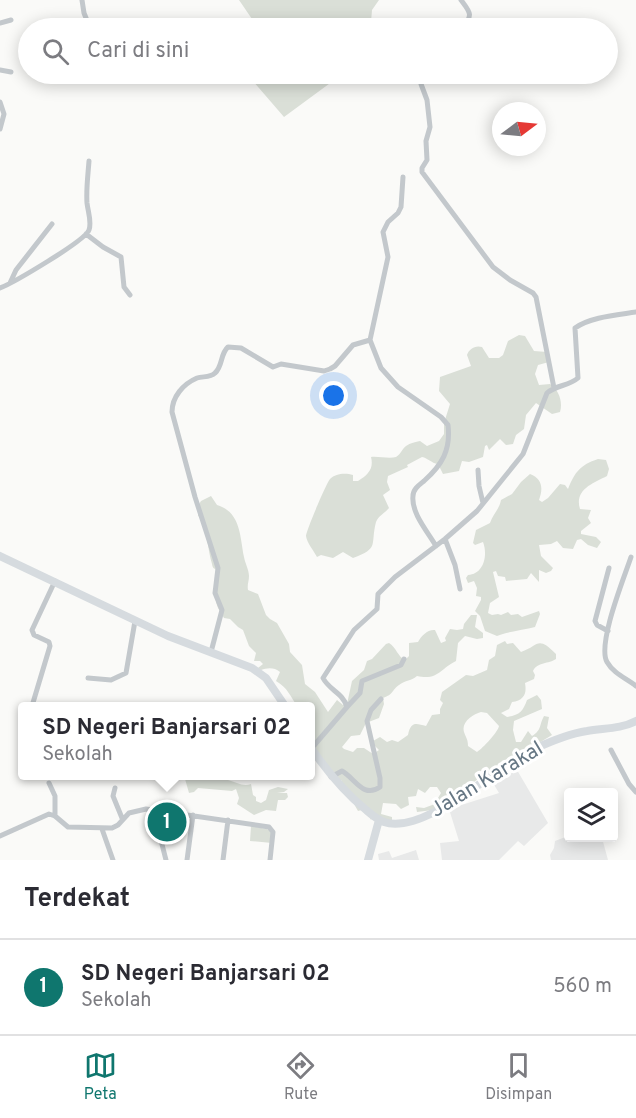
<!DOCTYPE html>
<html lang="id">
<head>
<meta charset="utf-8">
<style>
	body { margin:0; font-family:Overpass,sans-serif; background:#f2f2f3; color:#2b2b33 }
	.controls { position:absolute; right:18px; bottom:18px; display:grid; overflow:hidden; border-radius:6px; box-shadow:0 3px 15px #0003 }
	.controls button { width:54px; height:54px; display:grid; place-items:center; padding:0; border:0; border-bottom:2px solid #e1e1e2; background:#fff; color:#2b2b33; font:30px sans-serif }
	.compass { position:absolute; left:492px; top:102px; width:54px; height:54px; border-radius:50%; background:#fff; box-shadow:0 3px 15px #0003; rotate:74deg }
	.you { position:absolute; left:334px; top:396px; width:21px; height:21px; margin:-15px; border:4px solid #fff; border-radius:50%; background:#1a73e8; box-shadow:0 0 0 9px #1a73e833 }
	.badge { display:grid; place-items:center; width:39px; height:39px; border-radius:50%; background:#0f766e; color:#fff; font-size:20px; font-weight:700 }
	.pin { position:absolute; translate:-50% -50%; border:3px solid #fff; box-shadow:0 2px 6px #0006 }
	.popup { position:absolute; left:18px; top:702px; width:297px; height:78px; box-sizing:border-box; display:grid; place-content:center; border-radius:6px; background:#fff; filter:drop-shadow(0 2px 4px #0005); font-size:20px; white-space:nowrap; color:#7c7c81 }
	.popup b { font-size:22px; color:#2b2b33 }
	.popup::after { content:''; position:absolute; left:50%; top:100%; margin-left:-12px; border:12px solid transparent; border-top-color:#fff }
	.list { margin:0; padding:0; list-style:none }
	h2 { display:flex; justify-content:space-between; align-items:center; height:78px; margin:0; padding:0 24px; font-size:26px }
	h2 small { font-size:20px; font-weight:400; color:#7c7c81 }
	.list li { display:grid; grid-template-columns:39px 1fr auto; gap:18px; align-items:center; box-sizing:border-box; height:96px; padding:0 24px; border-top:2px solid #e1e1e2 }
	.list b { display:block; font-size:22px; white-space:nowrap }
	.list p { margin:0; font-size:20px; white-space:nowrap; color:#7c7c81 }
	.list em { font-size:20px; font-style:normal; color:#7c7c81 }
	.icon { flex:none; width:33px; height:33px; fill:none; stroke:currentColor; stroke-width:2; stroke-linecap:round; stroke-linejoin:round }
	.map { position:relative; flex:none; width:636px; height:860px; overflow:hidden }
	.search { position:absolute; background:#fff; box-shadow:0 3px 15px #0003; left:18px; right:18px; top:18px; height:66px; display:flex; align-items:center; gap:15px; box-sizing:border-box; padding:0 21px; border-radius:33px; color:#7c7c81; font-size:22px }
	.sheet { height:174px; background:#fff }
	nav { display:flex; justify-content:space-around; align-items:center; box-sizing:border-box; height:84px; border-top:2px solid #e1e1e2; background:#fff; font-size:16px; color:#7c7c81 }
	nav a { display:grid; justify-items:center; gap:3px }
	nav .on { color:#0f766e }
	.map>svg:first-child { display:block }
</style>
</head>
<body>
<div class="map">
<svg width="636" height="860" viewBox="0 0 636 860">
	<rect width="100%" height="100%" fill="#fafaf8"/>
	<path fill="#e8e9e9" d="M 517,770 L 548,823 L 524,846 L 518,841 L 499,860 L 442,860 L 440,843 L 459,841 L 449,809 L 499,793 L 493,783 Z
		M 568,836 L 602,838 L 608,860 L 551,860 L 550,855 L 554,848 L 555,841 Z
		M 416,850 L 419,860 L 379,860 L 378,854 L 389,851 L 392,858 Z"/>
	<path fill="#dadfd7" fill-rule="evenodd" d="M 239,0 L 379,0 L 372,10 L 371,22 L 357,28 L 241,28 L 252,19 Z
		M 247,74 L 336,74 L 337,78 L 284,117 Z
		M 519,335 L 525,336 L 534,351 L 547,352 L 549,362 L 538,365 L 535,374 L 539,385 L 550,384 C 559,390 563,402 560,412 L 552,414 L 536,403 L 526,415 L 524,429 L 516,435 L 513,444 L 506,445 L 500,439 L 489,450 L 487,445 L 485,446 L 483,457 L 469,462 L 462,461 L 459,471 L 443,474 L 438,464 C 431,463 428,458 422,457 L 407,465 L 408,467 L 388,476 L 387,482 L 390,490 L 383,495 L 389,508 C 385,513 378,516 376,522 C 370,545 380,548 353,558 L 343,552 L 333,558 L 321,555 L 317,557 C 314,551 307,543 306,536 C 306,531 327,482 330,479 C 336,473 346,473 353,475 L 353,481 L 358,481 C 368,475 374,469 371,457 C 378,456 389,459 396,457 C 401,454 402,449 406,446 C 410,443 416,442 420,441 L 427,446 L 439,441 L 444,434 L 444,423 L 450,404 L 439,391 L 440,377 L 471,366 L 467,355 C 469,349 475,345 482,347 L 489,358 L 499,358 L 503,355 L 508,341 Z
		M 598,459 L 606,460 L 609,469 L 607,476 C 593,483 574,490 580,509 L 591,510 L 588,518 L 591,523 L 581,531 L 581,534 L 596,537 L 601,542 L 597,548 L 588,545 L 581,539 L 577,540 L 573,549 L 563,548 L 557,541 L 551,544 L 539,545 L 541,556 L 553,568 L 551,571 L 546,573 L 539,570 L 539,582 L 531,573 L 527,579 L 506,581 L 505,577 L 498,576 L 496,571 L 493,572 L 499,597 L 490,603 L 488,613 L 492,615 L 498,614 L 501,615 L 508,612 L 511,615 L 518,614 L 522,617 L 539,611 L 540,614 L 535,627 C 523,630 506,632 497,636 L 485,631 L 480,616 L 475,611 L 481,600 L 481,597 L 476,596 L 477,588 L 474,581 L 468,583 L 466,578 L 468,575 C 484,574 488,555 483,542 L 475,545 L 473,543 L 476,530 L 490,523 C 493,514 499,510 501,500 L 512,494 L 521,482 L 530,474 C 543,479 543,489 539,500 L 542,502 L 548,498 L 560,484 L 565,485 L 568,489 C 575,472 580,465 598,459 Z
		M 211,496 L 217,505 C 241,512 240,537 244,557 C 245,563 249,570 249,576 C 249,581 247,585 248,590 L 258,594 L 266,615 L 270,619 L 277,623 L 289,644 L 290,652 L 302,665 L 305,684 L 315,692 L 328,712 L 337,700 L 343,705 L 347,704 L 352,681 L 364,670 L 367,661 L 372,659 L 386,644 L 389,643 C 396,647 398,657 405,660 L 409,656 L 409,643 L 418,642 C 421,636 428,629 435,630 L 441,643 L 446,641 L 445,638 L 450,629 L 457,630 L 463,629 L 464,624 L 471,615 L 477,615 L 475,627 L 483,633 L 483,638 L 477,639 L 465,636 L 458,643 L 456,661 C 441,668 438,681 417,676 C 412,681 405,680 399,685 C 391,691 394,694 383,698 L 384,704 L 379,718 L 366,723 L 360,735 L 351,736 L 342,747 L 344,749 L 353,752 L 357,748 L 364,748 L 373,754 L 379,750 L 374,745 L 373,741 L 380,737 L 387,742 L 392,740 L 398,742 L 408,735 C 411,720 417,724 426,726 L 432,715 L 440,714 L 440,709 L 443,703 L 440,700 L 442,692 L 466,675 L 473,676 L 487,670 L 489,660 L 495,656 L 497,645 L 505,641 L 507,644 L 513,643 L 521,652 C 539,646 537,635 556,654 L 556,659 C 549,664 537,662 533,671 L 535,675 L 534,679 L 525,683 C 527,694 524,700 512,702 L 509,709 L 501,713 L 507,717 C 520,715 523,711 527,700 L 537,695 L 541,700 L 542,709 L 514,721 L 513,730 L 516,742 L 521,742 L 528,731 L 532,736 C 542,730 539,725 544,716 L 549,717 L 547,728 L 552,735 L 487,775 L 484,771 L 484,775 C 472,784 458,792 444,801 C 440,804 437,808 432,810 C 428,811 422,811 417,812 L 416,807 L 424,808 L 435,804 L 434,798 L 438,798 L 441,793 L 437,787 L 430,787 L 425,793 L 418,789 L 416,796 L 408,797 L 409,805 L 401,809 L 396,804 L 383,803 L 381,814 L 392,817 L 392,820 L 382,822 L 373,816 L 371,820 L 370,818 L 371,813 L 365,809 L 358,811 L 354,804 L 355,798 L 342,787 L 342,781 L 336,778 L 311,754 L 311,706 L 297,706 C 290,696 288,688 276,681 L 280,672 C 274,667 267,668 261,670 L 258,668 L 263,664 L 260,661 L 254,661 L 256,653 L 249,646 L 243,630 L 238,627 L 230,619 L 224,618 C 221,613 217,608 216,601 C 214,593 220,581 217,572 C 215,566 213,571 212,564 C 208,550 207,534 203,518 L 198,516 L 198,506 L 201,501 ZM 481,712 L 487,713 L 499,726 C 498,732 483,748 477,752 L 468,746 C 468,739 466,738 464,732 C 461,722 473,714 481,712 Z
		M 189,776 C 198,776 204,780 213,780 C 218,780 222,778 228,780 C 236,782 243,787 251,784 L 253,795 L 256,797 L 256,801 L 261,803 L 266,800 L 269,790 L 278,787 L 288,789 L 284,792 L 277,793 L 287,793 L 288,797 L 285,800 L 278,800 L 276,811 L 266,810 L 254,815 L 237,804 L 239,798 L 236,789 L 232,791 L 198,788 L 194,792 L 189,793 L 185,779 Z
		M 251,826 L 271,830 L 272,843 L 250,841 Z"/>
	<g fill="none" stroke-linecap="round" stroke-linejoin="round">
		<path stroke="#c3c8cc" stroke-width="5" d="M 82,0 L 84,13 L 90,28
			M 461,0 C 470,12 474,15 462,28
			M 0,23 L 11,20
			M 0,70 L 11,72
			M 423,74 L 421,84 L 427,100 L 430,127 L 426,141 L 427,160 L 422,168 L 422,172 L 493,267 L 510,280 L 533,293 L 536,297 L 554,388
			M 0,102 L 4,114 L 0,129
			M 403,177 L 401,207 L 398,213 L 388,222 L 383,232 L 388,257 L 370,340 L 381,368 L 398,387 L 441,417 L 448,425 C 451,450 442,465 424,481 C 419,485 413,489 413,496 C 411,513 428,532 436,546
			M 86,234 L 103,247 L 121,257 L 124,287 L 130,295
			M 10,283 L 16,270 L 52,224
			M 0,288 C 13,283 85,241 89,230 C 92,222 88,212 87,203 C 86,189 88,175 89,161
			M 478,470 L 479,486 L 483,503
			M 445,539 L 455,565 L 460,589
			M 631,557 C 624,578 597,644 607,662 C 614,674 626,678 636,686
			M 608,631 L 597,625 L 595,621 L 609,568
			M 211,652 L 222,610 L 215,593 L 218,568 L 195,497 L 172,412 C 172,397 183,384 197,378 C 203,376 210,378 215,373 C 223,366 220,354 228,347 L 241,348 L 273,367 L 281,364 L 324,371 L 330,369 L 335,366 L 353,345 L 370,340
			M 88,678 L 111,680 L 126,673 L 135,621
			M 33,703 L 46,706
			M 32,706 L 50,646 L 49,642 L 34,635 L 32,630 L 55,581
			M 347,707 L 360,693 L 362,681 L 401,665 L 404,659
			M 311,749 L 347,707 C 343,693 329,690 323,678 L 354,630 L 377,609 L 378,594 L 395,577 L 445,539 L 477,511 L 523,454 L 547,393 C 556,385 569,386 578,378 L 575,328 C 590,317 617,315 636,312
			M 611,750 L 629,784 L 636,792
			M 331,777 L 342,771 C 355,778 363,799 380,787 L 380,778 L 367,721 L 371,710 L 381,699
			M 49,783 L 55,796 L 55,816
			M 115,788 L 113,796 L 122,818
			M 153,809 L 166,860
			M 102,829 L 113,860
			M 0,836 L 49,814 L 55,816 L 68,827 L 112,828 L 118,825 L 129,813 L 146,809 L 269,827 L 273,832 L 270,860
			M 187,860 L 193,815
			M 223,860 L 228,820"/>
		<path stroke="#d6dbdf" stroke-width="8" d="M 0,556 L 168,636 L 252,668 L 266,678 L 285,706
			M 311,748 C 327,771 343,791 365,809 C 371,814 376,819 384,822 C 422,836 496,768 532,750 C 549,742 567,734 587,731 C 604,728 621,729 636,721
			M 368,860 L 379,820"/>
	</g>
	<g text-anchor="middle" dominant-baseline="central" stroke-width="6" stroke-linejoin="round" paint-order="stroke">
		<g font-size="21" fill="#657683" stroke="#fff">
			<text transform="translate(487 780) rotate(-31)">Jalan Karakal</text>
		</g>
	</g>
</svg>
<div class="controls">
<button><svg class="icon" aria-label="layers" viewBox="0 0 24 24"><path d="M12 4l9 5-9 5-9-5zM3 14l9 5 9-5"/></svg></button>
</div>
<svg class="compass" viewBox="-18 -18 36 36"><path d="M0-13l5 13h-10z" fill="#e53935"/><path d="M0 13l5-13h-10z" fill="#7c7c81"/></svg>
<div class="you"></div>
<div class="pin badge" style="left:167px;top:822px">1</div>
<div class="popup"><b>SD Negeri Banjarsari 02</b>Sekolah</div>
<div class="search"><svg class="icon" aria-label="search" viewBox="0 0 24 24"><circle cx="10" cy="10" r="6"/><path d="M15 15l6 6"/></svg>Cari di sini</div>
</div>
<section class="sheet">
<h2>Terdekat<small></small></h2>
<ul class="list">
<li><span class="badge">1</span><div><b>SD Negeri Banjarsari 02</b><p>Sekolah</p></div><em>560 m</em></li>
</ul>
</section>
<nav>
<a class="on"><svg class="icon" aria-label="map" viewBox="0 0 24 24"><path d="M3 6l6-2 6 2 6-2v14l-6 2-6-2-6 2zM9 4v14M15 6v14"/></svg>Peta</a>
<a><svg class="icon" aria-label="directions" viewBox="0 0 24 24"><path d="M12 3l9 9-9 9-9-9zM9 14v-3h6M13 9l2 2-2 2"/></svg>Rute</a>
<a><svg class="icon" aria-label="saved" viewBox="0 0 24 24"><path d="M7 4h10v16l-5-4-5 4z"/></svg>Disimpan</a>
</nav>
</body>
</html>
